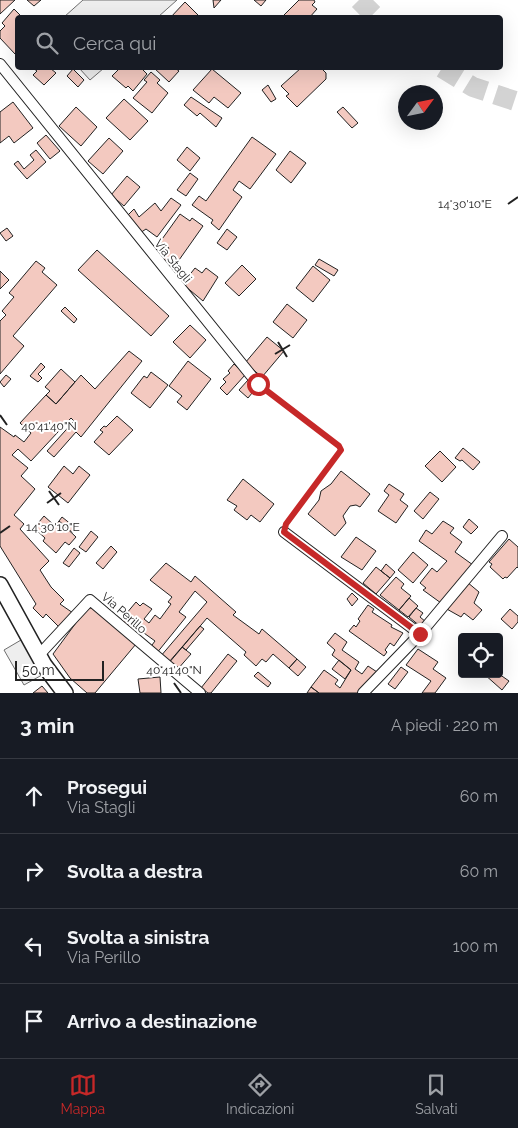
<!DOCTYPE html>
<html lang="it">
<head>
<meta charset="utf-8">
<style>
	body { margin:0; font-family:Raleway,sans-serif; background:#242831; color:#f1f3f6 }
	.controls { position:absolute; right:15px; bottom:15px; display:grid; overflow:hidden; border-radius:5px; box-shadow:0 5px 20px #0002 }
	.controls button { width:45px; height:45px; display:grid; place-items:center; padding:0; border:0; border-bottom:1px solid #363941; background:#171b24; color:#f1f3f6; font:25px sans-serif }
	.compass { position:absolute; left:398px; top:85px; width:45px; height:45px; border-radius:50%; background:#171b24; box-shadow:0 5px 20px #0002; rotate:57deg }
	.scale { position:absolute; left:15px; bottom:12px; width:89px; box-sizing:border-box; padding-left:5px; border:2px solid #222; border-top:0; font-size:14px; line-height:18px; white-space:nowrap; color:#222; -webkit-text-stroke:4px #fff; paint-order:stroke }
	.stop { position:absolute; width:15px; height:15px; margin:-11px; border:4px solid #c62828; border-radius:50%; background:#fff }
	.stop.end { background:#c62828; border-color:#fff; box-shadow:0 1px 5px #0008 }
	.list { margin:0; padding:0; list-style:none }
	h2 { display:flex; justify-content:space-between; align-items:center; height:65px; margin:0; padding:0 20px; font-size:21px }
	h2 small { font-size:16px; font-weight:400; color:#9ea1a6 }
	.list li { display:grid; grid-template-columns:32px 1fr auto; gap:15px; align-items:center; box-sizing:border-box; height:75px; padding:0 20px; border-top:1px solid #363941 }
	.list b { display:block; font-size:19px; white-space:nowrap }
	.list p { margin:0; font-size:16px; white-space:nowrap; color:#9ea1a6 }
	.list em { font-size:16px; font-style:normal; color:#9ea1a6 }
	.icon { flex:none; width:28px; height:28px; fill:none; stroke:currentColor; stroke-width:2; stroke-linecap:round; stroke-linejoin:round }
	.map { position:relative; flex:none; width:518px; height:693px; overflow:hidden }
	.search { position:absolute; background:#171b24; box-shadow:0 5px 20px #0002; left:15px; right:15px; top:15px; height:55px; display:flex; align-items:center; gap:12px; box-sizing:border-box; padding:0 18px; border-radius:5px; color:#9ea1a6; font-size:19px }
	.sheet { height:365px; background:#171b24 }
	nav { display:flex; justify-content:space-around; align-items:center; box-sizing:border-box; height:70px; border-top:1px solid #363941; background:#171b24; font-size:14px; color:#9ea1a6 }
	nav a { display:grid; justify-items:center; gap:2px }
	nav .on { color:#c62828 }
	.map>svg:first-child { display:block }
</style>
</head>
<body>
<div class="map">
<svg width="518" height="693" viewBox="0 0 518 693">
	<rect width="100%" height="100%" fill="#fff"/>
	<path fill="#eee" stroke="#6f6f6f" d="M 83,0 L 177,0 L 158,17 L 64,17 Z
		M 79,68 L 104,68 L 90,80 Z
		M 21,640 L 42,675 L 24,685 L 4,650 Z"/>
	<path fill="#f3c9c0" stroke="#222" d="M 0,0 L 15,0 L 0,14 Z
		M 27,0 L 41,0 L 34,6 Z
		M 213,0 L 221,0 L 214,8 Z
		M 254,0 L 266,0 L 261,6 Z
		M 299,0 L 314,0 L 315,2 L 312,5 L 317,9 L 309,18 L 281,18 Z
		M 185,2 L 201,18 L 170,18 Z
		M 14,9 L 23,18 L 18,18 L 18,52 L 15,54 L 0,38 L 0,31 L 5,26 L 2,23 Z
		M 33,68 L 50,68 L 56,73 L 44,85 L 33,75 L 37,71 Z
		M 120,68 L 145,68 L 143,70 L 147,74 L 133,91 L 128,86 L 126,88 L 112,76 Z
		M 154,68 L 175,68 L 179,71 L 169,82 Z
		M 301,68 L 321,68 L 326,73 L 326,79 L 297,107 L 286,96 L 289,94 L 281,86 Z
		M 73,69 L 84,80 L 78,87 L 67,76 Z
		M 212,69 L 241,93 L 228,108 L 214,97 L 209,103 L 193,90 Z
		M 151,72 L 160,80 L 157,83 L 168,93 L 152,113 L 133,98 L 147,82 L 144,80 Z
		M 268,85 L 276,99 L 271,102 L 262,90 Z
		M 191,97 L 222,118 L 216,127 L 200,113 L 197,116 L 184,105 Z
		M 124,99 L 148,121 L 130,140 L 106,118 Z
		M 13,102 L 33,128 L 14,143 L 9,136 L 0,143 L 0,112 Z
		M 76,107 L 97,127 L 81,146 L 59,126 Z
		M 343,107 L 358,123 L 352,128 L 337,112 Z
		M 46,135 L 60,151 L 50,159 L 37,143 Z
		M 252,137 L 276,154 L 250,189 L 239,181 L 233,190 L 242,197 L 219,230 L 211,223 L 213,220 L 192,205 L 199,196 L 206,201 Z
		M 109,138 L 123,151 L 103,174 L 88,161 Z
		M 187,147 L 200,158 L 190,171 L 177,160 Z
		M 36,150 L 46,162 L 27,179 L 14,164 L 18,161 L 24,169 L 34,160 L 30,155 Z
		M 290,151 L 306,163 L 291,183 L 276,170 Z
		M 190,173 L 198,179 L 186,196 L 177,190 Z
		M 127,176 L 140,187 L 124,206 L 111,195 Z
		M 171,198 L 181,205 L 157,237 L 146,229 L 137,235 L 125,218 L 134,209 L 139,217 L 155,203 L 161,211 Z
		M 180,214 L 190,221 L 192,218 L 203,226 L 172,270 L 160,262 L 169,248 L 160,242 Z
		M 7,228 L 13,236 L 6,241 L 0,233 Z
		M 227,229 L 237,237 L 227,250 L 217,243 Z
		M 97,250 L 169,316 L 151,336 L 78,270 Z
		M 319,259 L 338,270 L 334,276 L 315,265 Z
		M 36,261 L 45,268 L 42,272 L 57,285 L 13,336 L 24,346 L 0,374 L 0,321 L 6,315 L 2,311 L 14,297 L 9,293 Z
		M 242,265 L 256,279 L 239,296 L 225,283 Z
		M 313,266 L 330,280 L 313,302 L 296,288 Z
		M 195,268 L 202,273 L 206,268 L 218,277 L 203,301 L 185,286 L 187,284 L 184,282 Z
		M 0,271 L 9,280 L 0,289 Z
		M 287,304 L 307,320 L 293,338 L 273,322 Z
		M 65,307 L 77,319 L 74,323 L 61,311 Z
		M 190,325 L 206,340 L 190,358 L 173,342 Z
		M 267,337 L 284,351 L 262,377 L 245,363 Z
		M 129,351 L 142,361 L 81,437 L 76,432 L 54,457 L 47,451 L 74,421 L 71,418 L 31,461 L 18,449 L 12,455 L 28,468 L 21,476 L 35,489 L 14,515 L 24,524 L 20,529 L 49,561 L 40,570 L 51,587 L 64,600 L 60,604 L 73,613 L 61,629 L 46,614 L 43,618 L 33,608 L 36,604 L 0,546 L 0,427 L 14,437 L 15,435 L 24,442 L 31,433 L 20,423 L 46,395 L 56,404 L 81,375 L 95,389 Z
		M 188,361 L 211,379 L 187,410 L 177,402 L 182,396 L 169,386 Z
		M 41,363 L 45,367 L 38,374 L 42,378 L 38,382 L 30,376 Z
		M 234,364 L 245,375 L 227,395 L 220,388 L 226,382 L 223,379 L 230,373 L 228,371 Z
		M 61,369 L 75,382 L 56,404 L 46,395 L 50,391 L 45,387 Z
		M 151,372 L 168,385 L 150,408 L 131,393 L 144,376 L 147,378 Z
		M 6,375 L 11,379 L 4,387 L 0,382 Z
		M 248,380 L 257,387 L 248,398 L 239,390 Z
		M 117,416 L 133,430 L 109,455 L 94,442 L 103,432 L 100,430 L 104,426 L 106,427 Z
		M 463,448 L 480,462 L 473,470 L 462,460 L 460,461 L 455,458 Z
		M 440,451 L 456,467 L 442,482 L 425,466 Z
		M 64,466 L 73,474 L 79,466 L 90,475 L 68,503 L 48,487 Z
		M 341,471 L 370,494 L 360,507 L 356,505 L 350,506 L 343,516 L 346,523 L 335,536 L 308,514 L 319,500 L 321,491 L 331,484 Z
		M 243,479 L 274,504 L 260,522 L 251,515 L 247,520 L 234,510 L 237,506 L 227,500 Z
		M 389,484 L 404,494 L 400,500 L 408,506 L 396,523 L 378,511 L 389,495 L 384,491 Z
		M 430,492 L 439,499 L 423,519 L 414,511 Z
		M 44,516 L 55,526 L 59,521 L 76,537 L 69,545 L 65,542 L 56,553 L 43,541 L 45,538 L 34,528 Z
		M 62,517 L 77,529 L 73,533 L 59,521 Z
		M 469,519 L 478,527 L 471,534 L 463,527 Z
		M 443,521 L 454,528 L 450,533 L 462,542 L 455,552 L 473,565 L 441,603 L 423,590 L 426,588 L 420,583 L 432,568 L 437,572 L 447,561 L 419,541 L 426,530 L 432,534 Z
		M 91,531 L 98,537 L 86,552 L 79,547 Z
		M 356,537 L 376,551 L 362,570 L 341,557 Z
		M 509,539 L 518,547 L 518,568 L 517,567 L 507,578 L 505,577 L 503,579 L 490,567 L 492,564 L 489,562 Z
		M 111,546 L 117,552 L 103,569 L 96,563 Z
		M 74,548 L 80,553 L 69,567 L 63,563 Z
		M 413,552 L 428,565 L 413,583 L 398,570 Z
		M 166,563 L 191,582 L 195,576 L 236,612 L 233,615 L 259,634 L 262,629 L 297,659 L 289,668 L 273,654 L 266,662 L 262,659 L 256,666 L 244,655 L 246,652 L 207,618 L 168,664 L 160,657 L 207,602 L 195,591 L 179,612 L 186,617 L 156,654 L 149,649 L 155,641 L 137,628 L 135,631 L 121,620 L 136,602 L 140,606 L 143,603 L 152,609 L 144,619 L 149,623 L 155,615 L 160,619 L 171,604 L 168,602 L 172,597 L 150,580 Z
		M 386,564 L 395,572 L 390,578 L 381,571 Z
		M 376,567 L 390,578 L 376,594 L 363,583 Z
		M 396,577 L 404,584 L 401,588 L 411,596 L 399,610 L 380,595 Z
		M 467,582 L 479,592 L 474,603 L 482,610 L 473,620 L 464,613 L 461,617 L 445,608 Z
		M 352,593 L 358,599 L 352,606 L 347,599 Z
		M 409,598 L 418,606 L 408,617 L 399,610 Z
		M 368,605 L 374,609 L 372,612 L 392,625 L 391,627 L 403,633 L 394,646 L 390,643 L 385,650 L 387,652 L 384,656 L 349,631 L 354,625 L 356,627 L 360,621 L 358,619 Z
		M 87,608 L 94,608 L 136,644 L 95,693 L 87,693 L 70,678 L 53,654 Z
		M 416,608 L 423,613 L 420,617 L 426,622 L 421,627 L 409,617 Z
		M 510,609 L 518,616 L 518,622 L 512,629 L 501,619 Z
		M 200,626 L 204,629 L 186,650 L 182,647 Z
		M 335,633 L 347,642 L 342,650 L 359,662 L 355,669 L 362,674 L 368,666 L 377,672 L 359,693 L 319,693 L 311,687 L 324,670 L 338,680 L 335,684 L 340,688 L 351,670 L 332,655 L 335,650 L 327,643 Z
		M 182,647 L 191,654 L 177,670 L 169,662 Z
		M 418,649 L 438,662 L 433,669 L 446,678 L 435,693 L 422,693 L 431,681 L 406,665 Z
		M 228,654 L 237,661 L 211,693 L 208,693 L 201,688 Z
		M 297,659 L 306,667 L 298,676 L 289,668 Z
		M 339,660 L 351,670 L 345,679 L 332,669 Z
		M 401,667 L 408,672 L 395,689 L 388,684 Z
		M 258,672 L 271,683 L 268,687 L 254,676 Z
		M 484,674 L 499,674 L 509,681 L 502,690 Z
		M 160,677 L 161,693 L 140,693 L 138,679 Z
		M 42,686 L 48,693 L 33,693 Z
		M 311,687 L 319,693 L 307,693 Z"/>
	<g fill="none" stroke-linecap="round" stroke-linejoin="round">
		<path stroke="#d3d3d3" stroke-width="20" stroke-dasharray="20 10" stroke-linecap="butt" d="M 359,0 L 377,18
			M 442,68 L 473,87 L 518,102"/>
		<g stroke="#222" stroke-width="12">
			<path id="street" d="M 0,64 L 258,384
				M 284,532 L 420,634
				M 38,656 L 90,600 L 200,693
				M 363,693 L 420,634 L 502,536"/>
		</g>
		<g stroke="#222" stroke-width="18">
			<path id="secondary" d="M 0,585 L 44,665 L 65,693"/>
		</g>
		<path stroke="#646464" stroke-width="2" stroke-dasharray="4 2.5" stroke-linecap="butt" d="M 267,391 L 339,446 L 341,450 L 288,523"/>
		<use href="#street" stroke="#fff" stroke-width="10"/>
		<use href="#secondary" stroke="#fff" stroke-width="15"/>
	</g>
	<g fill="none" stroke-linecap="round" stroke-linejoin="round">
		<path stroke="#c62828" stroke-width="6" d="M 258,384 L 339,446 L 341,450 L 286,524 L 284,532 L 420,634"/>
	</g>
	<path fill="none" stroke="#222" stroke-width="2" d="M 508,204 L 518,197M 278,342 L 287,357M 275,354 L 290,345M 0,415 L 7,425M 49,491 L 59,505M 47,503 L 61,493M 0,533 L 10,526M 174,683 L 181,693"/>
	<g text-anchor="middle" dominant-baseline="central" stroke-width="4" stroke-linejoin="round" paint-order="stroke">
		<g font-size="12" fill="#222" stroke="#fff">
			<text transform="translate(173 261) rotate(51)">Via Stagli</text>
			<text transform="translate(124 613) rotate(41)">Via Perillo</text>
		</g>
	</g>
	<g font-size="12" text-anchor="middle" fill="#222" stroke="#fff" stroke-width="4" stroke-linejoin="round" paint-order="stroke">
		<text x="465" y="208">14°30'10"E</text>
		<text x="49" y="430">40°41'40"N</text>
		<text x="53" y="531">14°30'10"E</text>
		<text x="174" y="674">40°41'40"N</text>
	</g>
</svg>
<div class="controls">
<button><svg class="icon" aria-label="locate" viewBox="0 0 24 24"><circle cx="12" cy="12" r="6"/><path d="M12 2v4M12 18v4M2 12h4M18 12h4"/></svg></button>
</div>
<svg class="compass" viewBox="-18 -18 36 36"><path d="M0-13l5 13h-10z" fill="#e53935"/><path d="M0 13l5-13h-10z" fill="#9ea1a6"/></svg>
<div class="scale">50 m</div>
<div class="stop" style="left:258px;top:384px"></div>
<div class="stop end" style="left:420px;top:634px"></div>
<div class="search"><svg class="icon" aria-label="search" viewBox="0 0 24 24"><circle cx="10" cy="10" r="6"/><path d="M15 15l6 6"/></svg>Cerca qui</div>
</div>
<section class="sheet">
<h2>3 min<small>A piedi · 220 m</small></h2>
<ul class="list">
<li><svg class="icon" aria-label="ahead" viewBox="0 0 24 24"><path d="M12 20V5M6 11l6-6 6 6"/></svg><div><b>Prosegui</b><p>Via Stagli</p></div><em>60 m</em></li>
<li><svg class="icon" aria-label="right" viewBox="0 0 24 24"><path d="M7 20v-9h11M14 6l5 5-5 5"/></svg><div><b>Svolta a destra</b></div><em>60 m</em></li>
<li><svg class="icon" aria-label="left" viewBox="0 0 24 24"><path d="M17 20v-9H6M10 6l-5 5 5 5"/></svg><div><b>Svolta a sinistra</b><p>Via Perillo</p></div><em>100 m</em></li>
<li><svg class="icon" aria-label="arrive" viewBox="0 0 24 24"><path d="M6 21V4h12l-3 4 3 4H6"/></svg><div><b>Arrivo a destinazione</b></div></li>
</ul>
</section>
<nav>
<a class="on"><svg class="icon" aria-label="map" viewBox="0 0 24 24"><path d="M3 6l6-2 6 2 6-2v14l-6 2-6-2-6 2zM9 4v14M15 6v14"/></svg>Mappa</a>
<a><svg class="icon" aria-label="directions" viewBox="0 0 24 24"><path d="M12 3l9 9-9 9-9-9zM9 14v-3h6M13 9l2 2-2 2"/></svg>Indicazioni</a>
<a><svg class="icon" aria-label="saved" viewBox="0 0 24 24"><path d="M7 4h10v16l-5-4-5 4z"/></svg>Salvati</a>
</nav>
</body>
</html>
